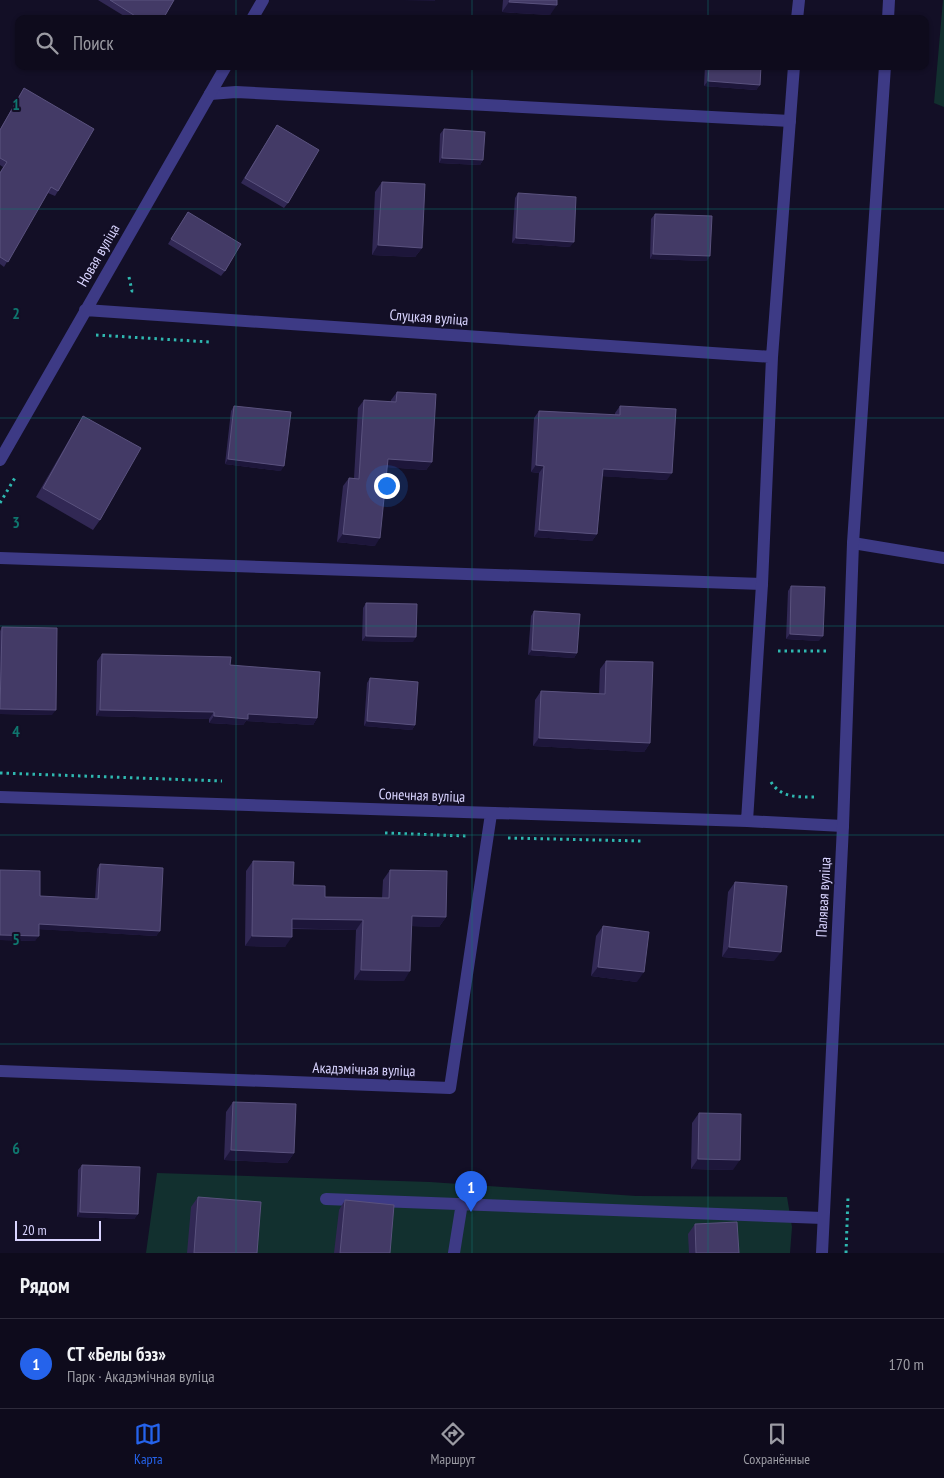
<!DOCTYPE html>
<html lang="ru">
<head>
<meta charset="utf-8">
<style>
	body { margin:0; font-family:"PT Sans Narrow",sans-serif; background:#1c1929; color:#f1f3f6 }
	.scale { position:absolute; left:15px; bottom:12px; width:86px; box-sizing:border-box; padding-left:5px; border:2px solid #d9d4ff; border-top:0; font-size:14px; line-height:18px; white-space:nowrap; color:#d9d4ff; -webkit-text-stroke:4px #130f26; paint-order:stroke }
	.you { position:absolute; left:386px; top:485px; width:18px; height:18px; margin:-12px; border:4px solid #fff; border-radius:50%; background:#1a73e8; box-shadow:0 0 0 8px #1a73e833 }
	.badge { display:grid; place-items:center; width:32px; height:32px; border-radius:50%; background:#2563eb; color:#fff; font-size:16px; font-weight:700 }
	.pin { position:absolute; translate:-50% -41px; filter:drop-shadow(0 1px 2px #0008) }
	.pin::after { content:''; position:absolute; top:26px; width:18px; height:15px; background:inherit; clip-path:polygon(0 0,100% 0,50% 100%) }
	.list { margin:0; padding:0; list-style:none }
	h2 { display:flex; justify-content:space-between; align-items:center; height:65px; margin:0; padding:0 20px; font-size:21px }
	h2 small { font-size:16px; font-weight:400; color:#9b9ba3 }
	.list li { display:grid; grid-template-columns:32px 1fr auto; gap:15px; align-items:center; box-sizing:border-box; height:90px; padding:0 20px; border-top:1px solid #2e2b3b }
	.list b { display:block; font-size:19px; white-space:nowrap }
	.list p { margin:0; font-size:16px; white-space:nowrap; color:#9b9ba3 }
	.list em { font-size:16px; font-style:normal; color:#9b9ba3 }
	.icon { flex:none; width:28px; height:28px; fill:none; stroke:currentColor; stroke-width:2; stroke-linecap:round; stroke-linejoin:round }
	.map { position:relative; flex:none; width:944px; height:1253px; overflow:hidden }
	.search { position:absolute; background:#0e0b1c; box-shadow:0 1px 4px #0004; left:15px; right:15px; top:15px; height:55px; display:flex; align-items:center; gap:12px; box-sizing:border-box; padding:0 18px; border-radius:10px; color:#9b9ba3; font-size:19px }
	.sheet { height:155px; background:#0e0b1c }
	nav { display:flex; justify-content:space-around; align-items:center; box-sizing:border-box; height:70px; border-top:1px solid #2e2b3b; background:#0e0b1c; font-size:14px; color:#9b9ba3 }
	nav a { display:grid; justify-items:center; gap:2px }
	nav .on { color:#2563eb }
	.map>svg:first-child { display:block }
</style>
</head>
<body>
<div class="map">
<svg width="944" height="1253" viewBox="0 0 944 1253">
	<rect width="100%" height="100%" fill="#130f26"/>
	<path fill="#12302f" d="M 943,0 L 944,0 L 944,107 L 934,103 Z
		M 157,1173 L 430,1182 L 636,1196 L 787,1197 L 792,1227 L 790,1253 L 146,1253 Z"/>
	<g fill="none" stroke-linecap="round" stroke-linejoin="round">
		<path stroke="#2fb8b0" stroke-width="3" stroke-dasharray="2.5 4" stroke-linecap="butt" d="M 129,277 L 132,291 L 134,291
			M 96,335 L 210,342
			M 0,503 L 16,476
			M 778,651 L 830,651
			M 0,773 L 222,781
			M 771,782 C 781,798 798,797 815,797
			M 385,833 L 467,836
			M 508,838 L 642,841
			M 846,1253 L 848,1197"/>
		<path stroke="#3d3a85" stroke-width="12" d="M 210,94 L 236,92 L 790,121
			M 0,558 L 762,584
			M 326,1199 L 823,1218
			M 454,1253 L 462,1203"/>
		<path stroke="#3d3a85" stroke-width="12" d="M 252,19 L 263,0
			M 797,19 L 799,0
			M 85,310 L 772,357
			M 0,460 L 226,66
			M 853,543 L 944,558
			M 0,797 L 747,821 L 843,826
			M 747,821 L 762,584 L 772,357 L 794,66
			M 0,1071 L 450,1088 L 491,814"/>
		<path stroke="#3d3a85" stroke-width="12" d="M 888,19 L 889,0
			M 822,1253 L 843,826 L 853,543 L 885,66"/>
	</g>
	<path fill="#312854" d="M 98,0 L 174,0 L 163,19 L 129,19 Z
		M 503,0 L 557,0 L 550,15 L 502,12 Z
		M 705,66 L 761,66 L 760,85 L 756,90 L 704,86 Z
		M 24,88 L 58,191 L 55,196 L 48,193 L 4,267 L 0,264 L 0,172 L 3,167 L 0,165 L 0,129 Z
		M 277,125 L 288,203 L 284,208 L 241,183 Z
		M 444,129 L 483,160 L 480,165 L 439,163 L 440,134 Z
		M 382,182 L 422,248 L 415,257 L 372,255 L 375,192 Z
		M 518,193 L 570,247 L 512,243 L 515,198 Z
		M 188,212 L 225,271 L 221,276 L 168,244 Z
		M 655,214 L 707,261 L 650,259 L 651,219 Z
		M 397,392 L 432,462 L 426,470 L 387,467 L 375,546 L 337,542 L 343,486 L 349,478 L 354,478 L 358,408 L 364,400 L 391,402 L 391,400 Z
		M 234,406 L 281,471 L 225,464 L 231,411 Z
		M 620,406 L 667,480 L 602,476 L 597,534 L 592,541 L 534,537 L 539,473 L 531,472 L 534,418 L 539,411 L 615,415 L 615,413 Z
		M 83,416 L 100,520 L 93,530 L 36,497 L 77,426 Z
		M 791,586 L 819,641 L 786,639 L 788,591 Z
		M 366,603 L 413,642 L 362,641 L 363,608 Z
		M 534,611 L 577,653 L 574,658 L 528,655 L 531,616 Z
		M 2,627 L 52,715 L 0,714 L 0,631 Z
		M 102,654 L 230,665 L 317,718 L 313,725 L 246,721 L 243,725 L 209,723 L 209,719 L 96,716 L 97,661 Z
		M 606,661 L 650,743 L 644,752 L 533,746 L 535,700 L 541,691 L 599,694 L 600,669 Z
		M 370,678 L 415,725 L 412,730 L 364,726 L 367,683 Z
		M 253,861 L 293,885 L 325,897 L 382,898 L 383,880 L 390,870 L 446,917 L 439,927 L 412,926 L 404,981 L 354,980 L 356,930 L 292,929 L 285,947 L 245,946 L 246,871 Z
		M 100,864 L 160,931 L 156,936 L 39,929 L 35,941 L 0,940 L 0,870 L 40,896 L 95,899 L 97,869 Z
		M 735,882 L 774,961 L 722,957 L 728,892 Z
		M 603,926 L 637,982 L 591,976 L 596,936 Z
		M 233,1102 L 294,1153 L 287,1163 L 224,1160 L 226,1112 Z
		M 699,1113 L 733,1170 L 691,1169 L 692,1123 Z
		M 82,1165 L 138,1214 L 134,1219 L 77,1217 L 78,1170 Z
		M 198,1197 L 257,1253 L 187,1253 L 191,1207 Z
		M 345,1200 L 390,1253 L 334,1253 L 339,1210 Z
		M 695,1224 L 739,1253 L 689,1253 L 688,1234 Z"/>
	<path fill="#1d163a" d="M 402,0 L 435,0 L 435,1 Z
		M 509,2 L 557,5 L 550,15 L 502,12 Z
		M 708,81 L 760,85 L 756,90 L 704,86 Z
		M 442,158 L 483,160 L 480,165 L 439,163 Z
		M 516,238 L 574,242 L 570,247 L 512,243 Z
		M 378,245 L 422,248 L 415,257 L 372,255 Z
		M 653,254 L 710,256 L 707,261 L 650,259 Z
		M 228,459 L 284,466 L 281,471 L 225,464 Z
		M 388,459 L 432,462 L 426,470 L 383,467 Z
		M 536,465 L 544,466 L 539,473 L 531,472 Z
		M 603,469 L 672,473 L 667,480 L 598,476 Z
		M 539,530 L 597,534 L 592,541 L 534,537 Z
		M 343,534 L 380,538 L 375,546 L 337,542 Z
		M 790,634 L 823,636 L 819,641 L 786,639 Z
		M 366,636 L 416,637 L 413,642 L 362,641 Z
		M 532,650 L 577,653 L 574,658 L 528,655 Z
		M 0,709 L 56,710 L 52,715 L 0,714 Z
		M 100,710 L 214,712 L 209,719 L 96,716 Z
		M 248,714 L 317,718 L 313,725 L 246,721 L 243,725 L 209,723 L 214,716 Z
		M 367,721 L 415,725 L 412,730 L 364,726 Z
		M 539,738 L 650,743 L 644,752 L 533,746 Z
		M 412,916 L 446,917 L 439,927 L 405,926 Z
		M 292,919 L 363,920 L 356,930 L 286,928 Z
		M 39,924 L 160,931 L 156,936 L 35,929 Z
		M 0,935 L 39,936 L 35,941 L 0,940 Z
		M 252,936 L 292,937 L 285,947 L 245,946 Z
		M 729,947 L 781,952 L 774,961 L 722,957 Z
		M 598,967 L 644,972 L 637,982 L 591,976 Z
		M 361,970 L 410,971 L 404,981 L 354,980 Z
		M 231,1150 L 294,1153 L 287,1163 L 224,1160 Z
		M 698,1159 L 740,1160 L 733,1170 L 691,1169 Z
		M 80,1212 L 138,1214 L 134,1219 L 77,1217 Z"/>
	<path fill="#433a66" stroke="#5a527e" d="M 110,0 L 174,0 L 163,19 L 140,19 Z
		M 510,0 L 557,0 L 557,5 L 509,2 Z
		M 709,66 L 761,66 L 760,85 L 708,81 Z
		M 24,88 L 94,129 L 58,191 L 51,187 L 8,262 L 0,257 L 0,173 L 7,162 L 0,158 L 0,130 Z
		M 277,125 L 319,150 L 288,203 L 245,178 Z
		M 444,129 L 485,132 L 483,160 L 442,158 Z
		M 382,182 L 425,184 L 422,248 L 378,245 Z
		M 518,193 L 576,197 L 574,242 L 516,238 Z
		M 188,212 L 241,244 L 225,271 L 171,239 Z
		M 655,214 L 712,216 L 710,256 L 653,254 Z
		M 397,392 L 436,394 L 432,462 L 388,459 L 380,538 L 343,534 L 349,478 L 359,479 L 364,400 L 396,402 Z
		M 234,406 L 291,412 L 284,466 L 228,459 Z
		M 620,406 L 676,409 L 672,473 L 603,469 L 597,534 L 539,530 L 544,466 L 536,465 L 539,411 L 620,415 Z
		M 83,416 L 141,448 L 100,520 L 43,488 Z
		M 791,586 L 825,587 L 823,636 L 790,634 Z
		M 366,603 L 417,604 L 416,637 L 366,636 Z
		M 534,611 L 580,614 L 577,653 L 532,650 Z
		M 2,627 L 57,628 L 56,710 L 0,709 Z
		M 102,654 L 231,657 L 230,665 L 320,672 L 317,718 L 248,714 L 248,719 L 214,716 L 214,712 L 100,710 Z
		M 606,661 L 653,662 L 650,743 L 539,738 L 541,691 L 605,694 Z
		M 370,678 L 418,682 L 415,725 L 367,721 Z
		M 253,861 L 294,862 L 293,885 L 325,886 L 325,897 L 389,898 L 390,870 L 447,871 L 446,917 L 412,916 L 410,971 L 361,970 L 363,920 L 292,919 L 292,937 L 252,936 Z
		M 100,864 L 163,868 L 160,931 L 39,924 L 39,936 L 0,935 L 0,870 L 40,871 L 40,896 L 98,899 Z
		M 735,882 L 787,886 L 781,952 L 729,947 Z
		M 603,926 L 649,932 L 644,972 L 598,967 Z
		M 233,1102 L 296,1104 L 294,1153 L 231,1150 Z
		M 699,1113 L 741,1114 L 740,1160 L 698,1159 Z
		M 82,1165 L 140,1167 L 138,1214 L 80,1212 Z
		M 198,1197 L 261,1202 L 257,1253 L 194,1253 Z
		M 345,1200 L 394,1205 L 390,1253 L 340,1253 Z
		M 737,1222 L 739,1253 L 696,1253 L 695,1224 Z"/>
	<path fill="none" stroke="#0f766e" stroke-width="1" stroke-opacity="0.55" d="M 236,0 L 236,19M 472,0 L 472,19M 708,0 L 708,19M 236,66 L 236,1253M 472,66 L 472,1253M 708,66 L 708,1253M 0,209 L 944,209M 0,418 L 944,418M 0,626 L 944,626M 0,835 L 944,835M 0,1044 L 944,1044"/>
	<g text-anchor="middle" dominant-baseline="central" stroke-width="4" stroke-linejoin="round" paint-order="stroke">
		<g font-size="15" fill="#d9d4ff" stroke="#130f26">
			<text transform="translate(98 255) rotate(-60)">Новая вуліца</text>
			<text transform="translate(429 317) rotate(4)">Слуцкая вуліца</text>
			<text transform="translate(422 795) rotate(2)">Сонечная вуліца</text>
			<text transform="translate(823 897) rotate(-87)">Палявая вуліца</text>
			<text transform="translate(364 1069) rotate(2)">Акадэмічная вуліца</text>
		</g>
	</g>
	<g font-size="16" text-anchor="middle" font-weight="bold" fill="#0f766e" stroke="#130f26" stroke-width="4" stroke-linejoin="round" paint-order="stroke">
		<text x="16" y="110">1</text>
		<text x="16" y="319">2</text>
		<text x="16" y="528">3</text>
		<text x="16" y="737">4</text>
		<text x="16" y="945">5</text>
		<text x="16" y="1154">6</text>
	</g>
</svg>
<div class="scale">20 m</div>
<div class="you"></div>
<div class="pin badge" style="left:471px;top:1212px">1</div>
<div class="search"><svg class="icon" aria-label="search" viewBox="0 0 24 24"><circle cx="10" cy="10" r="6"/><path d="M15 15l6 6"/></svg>Поиск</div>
</div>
<section class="sheet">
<h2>Рядом<small></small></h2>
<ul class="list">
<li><span class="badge">1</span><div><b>СТ «Белы бэз»</b><p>Парк · Акадэмічная вуліца</p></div><em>170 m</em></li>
</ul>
</section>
<nav>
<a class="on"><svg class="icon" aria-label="map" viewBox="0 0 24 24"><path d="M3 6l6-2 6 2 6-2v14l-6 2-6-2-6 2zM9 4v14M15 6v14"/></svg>Карта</a>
<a><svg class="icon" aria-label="directions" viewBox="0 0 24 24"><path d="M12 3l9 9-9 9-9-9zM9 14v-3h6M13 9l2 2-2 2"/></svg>Маршрут</a>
<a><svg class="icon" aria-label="saved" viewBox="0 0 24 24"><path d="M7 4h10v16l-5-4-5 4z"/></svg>Сохранённые</a>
</nav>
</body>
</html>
